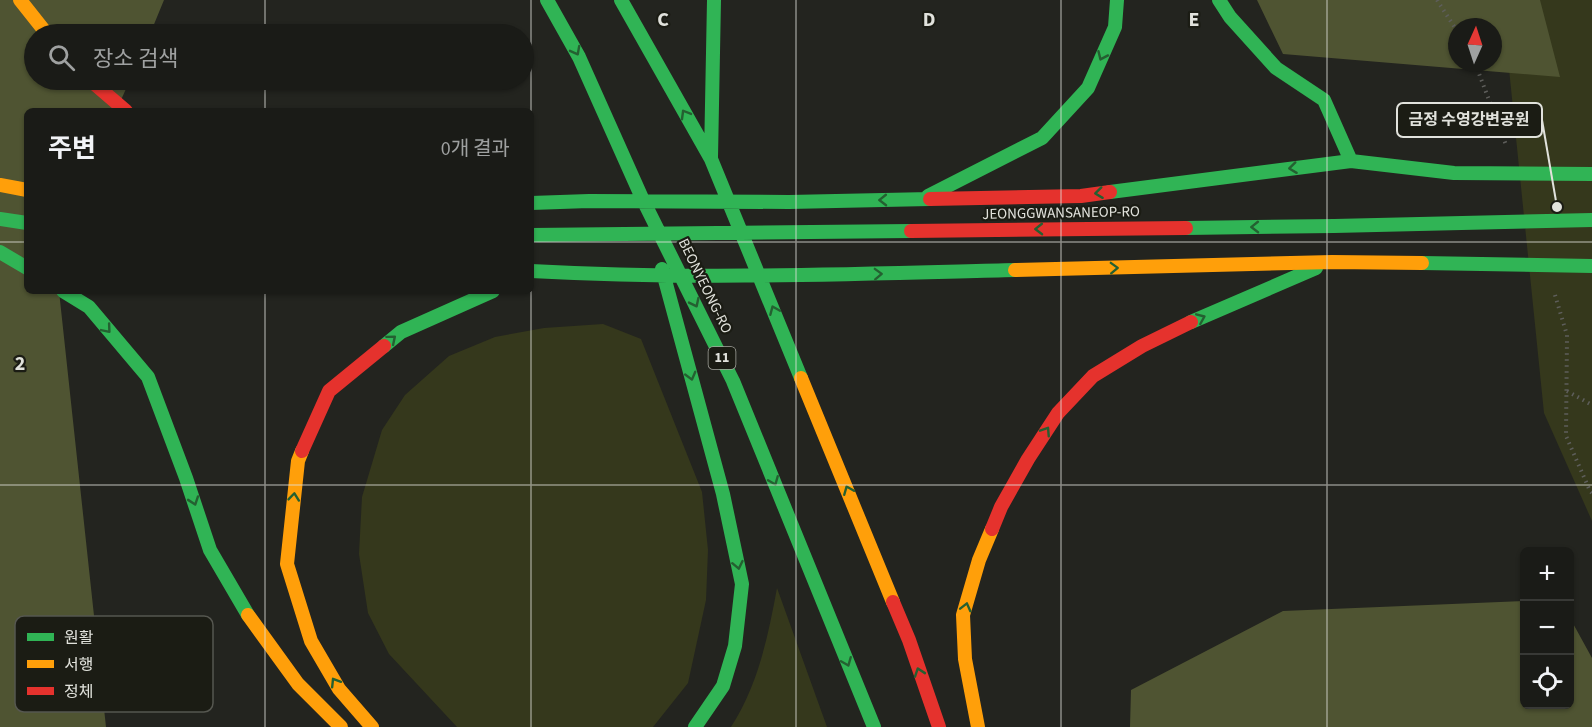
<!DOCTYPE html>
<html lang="ko">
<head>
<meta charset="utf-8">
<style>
	body { margin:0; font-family:"Source Sans 3","Noto Sans KR",sans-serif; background:#272824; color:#f1f3f6 }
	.controls { position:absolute; right:18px; bottom:18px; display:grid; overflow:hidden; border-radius:9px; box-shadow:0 2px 4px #0004 }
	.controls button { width:54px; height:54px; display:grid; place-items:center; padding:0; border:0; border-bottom:2px solid #383936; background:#1a1b17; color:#f1f3f6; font:30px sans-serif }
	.compass { position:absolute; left:1448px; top:18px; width:54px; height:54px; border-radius:50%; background:#1a1b17; box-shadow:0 2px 4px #0004; rotate:3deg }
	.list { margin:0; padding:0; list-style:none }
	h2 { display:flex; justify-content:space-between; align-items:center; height:78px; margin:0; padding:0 24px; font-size:26px }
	h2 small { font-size:20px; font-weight:400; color:#9fa1a1 }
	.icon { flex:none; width:33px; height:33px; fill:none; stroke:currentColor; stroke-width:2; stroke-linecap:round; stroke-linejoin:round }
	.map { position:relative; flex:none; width:1592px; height:727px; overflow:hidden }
	.search { position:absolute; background:#1a1b17; box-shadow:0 2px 4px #0004; left:24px; top:24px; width:510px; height:66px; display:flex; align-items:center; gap:15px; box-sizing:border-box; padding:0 21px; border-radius:33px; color:#9fa1a1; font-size:22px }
	.panel { position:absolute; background:#1a1b17; box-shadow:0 2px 4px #0004; left:24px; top:108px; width:510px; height:186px; border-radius:9px }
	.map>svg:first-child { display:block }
</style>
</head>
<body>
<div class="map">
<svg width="1592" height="727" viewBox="0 0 1592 727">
	<rect width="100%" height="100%" fill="#23241f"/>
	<path fill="#35381c" d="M 1502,0 L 1592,0 L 1592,521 L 1544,413 Z
		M 603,324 L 641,339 L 702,492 L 708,550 L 706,600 L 688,683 L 653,727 L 457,727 L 389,654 L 368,613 L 359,554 L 362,497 L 382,430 L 405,395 L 449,356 L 495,337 L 544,328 Z
		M 777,588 L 827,727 L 731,727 C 758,685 768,637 777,588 Z"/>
	<path fill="#4f5432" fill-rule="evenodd" d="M 0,0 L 164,0 L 150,34 L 34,34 L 34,80 L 130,80 L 116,111 L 27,111 L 27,291 L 59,291 L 106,727 L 0,727 Z
		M 1257,0 L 1540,0 L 1560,77 L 1283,54 ZM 1457,27 L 1493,27 L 1493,63 L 1457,63 Z
		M 1524,601 L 1524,704 L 1570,704 L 1570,618 L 1592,658 L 1592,727 L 1130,727 L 1131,690 L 1283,611 Z"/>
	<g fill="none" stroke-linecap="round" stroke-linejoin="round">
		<path stroke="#5e5e5b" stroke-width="4" stroke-dasharray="1.5 4.5" stroke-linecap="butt" d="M 1437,0 L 1457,31
			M 1475,63 L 1506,145
			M 1555,295 L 1567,335 L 1566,436 L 1590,491 L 1592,493
			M 1567,391 L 1592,405"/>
		<path stroke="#30b455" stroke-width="14" d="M 547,0 L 579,57 L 642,198 L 733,381 L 874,727
			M 621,0 L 711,159 L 801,378
			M 1219,0 L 1230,17 L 1276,68 L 1324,100 L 1351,161
			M 711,157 L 714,0
			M 1110,192 L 1351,161 L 1454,173 L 1592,174
			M 928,196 L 1042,138 L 1088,88 L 1115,27 L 1117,0
			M 531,203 L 589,201 L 789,202 L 930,199
			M 0,219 L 27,223
			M 1186,228 L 1334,226 L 1592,220
			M 531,235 L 911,231
			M 0,252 L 27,268
			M 1422,263 L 1592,266
			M 662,269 L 723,494 L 742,584 L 735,646 L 723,686 L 695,727
			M 531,271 C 692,280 854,274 1015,270
			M 63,291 L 89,307 L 148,377 L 186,478 L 210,550 L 248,615
			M 1191,322 L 1316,268
			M 384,346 L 401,332 L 493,291"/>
		<path stroke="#ff9f0a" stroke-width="14" d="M 20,0 L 47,34
			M 0,185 L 27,190
			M 1015,270 L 1332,262 L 1422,263
			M 801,378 L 893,602
			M 302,451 L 298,461 L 287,564 L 311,641 L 339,689 L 372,727
			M 248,615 L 298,684 L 341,727
			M 978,727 L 965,659 L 963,615 L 979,560 L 992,529"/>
		<path stroke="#e5322d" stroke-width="14" d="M 90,80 L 126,111
			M 930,199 L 1081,196 L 1110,192
			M 911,231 L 1186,228
			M 302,451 L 329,391 L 384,346
			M 992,529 L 1001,507 L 1028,459 L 1058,413 L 1093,376 L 1142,346 L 1191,322
			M 893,602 L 909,640 L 939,727"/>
	</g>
	<defs><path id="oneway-chevron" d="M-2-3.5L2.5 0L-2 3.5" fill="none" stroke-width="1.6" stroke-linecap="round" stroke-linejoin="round" transform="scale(1.5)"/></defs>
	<g stroke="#246031">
		<use href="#oneway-chevron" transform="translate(576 51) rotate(62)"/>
		<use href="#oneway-chevron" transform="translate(1102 56) rotate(114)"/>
		<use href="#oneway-chevron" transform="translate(685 114) rotate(-120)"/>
		<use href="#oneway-chevron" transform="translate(1293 168) rotate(173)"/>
		<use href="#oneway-chevron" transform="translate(1099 193) rotate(173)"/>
		<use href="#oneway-chevron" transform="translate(883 200) rotate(179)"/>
		<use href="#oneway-chevron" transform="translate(1255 227) rotate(179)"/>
		<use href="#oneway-chevron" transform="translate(1039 229) rotate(179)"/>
		<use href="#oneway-chevron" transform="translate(1114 268) rotate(-2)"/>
		<use href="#oneway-chevron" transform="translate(878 274) rotate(-2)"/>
		<use href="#oneway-chevron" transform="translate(695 303) rotate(64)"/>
		<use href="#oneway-chevron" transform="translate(774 310) rotate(-113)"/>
		<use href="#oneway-chevron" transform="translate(1201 318) rotate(-23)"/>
		<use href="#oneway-chevron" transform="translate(107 329) rotate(50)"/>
		<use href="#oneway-chevron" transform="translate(392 339) rotate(-40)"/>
		<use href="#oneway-chevron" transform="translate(691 376) rotate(75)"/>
		<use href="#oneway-chevron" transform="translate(1046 431) rotate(-57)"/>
		<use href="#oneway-chevron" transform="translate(774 481) rotate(68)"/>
		<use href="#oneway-chevron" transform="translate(848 490) rotate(-112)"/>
		<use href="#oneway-chevron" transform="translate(294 497) rotate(-84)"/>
		<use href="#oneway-chevron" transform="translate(194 501) rotate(71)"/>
		<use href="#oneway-chevron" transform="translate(738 565) rotate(78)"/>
		<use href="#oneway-chevron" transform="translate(966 607) rotate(-76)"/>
		<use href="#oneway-chevron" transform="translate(847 662) rotate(68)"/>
		<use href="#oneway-chevron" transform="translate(919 672) rotate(-109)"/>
		<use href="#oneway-chevron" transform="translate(335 682) rotate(-122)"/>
	</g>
	<path fill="none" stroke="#e1e2dc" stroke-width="1.5" stroke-opacity="0.55" d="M 265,0 L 265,34M 531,0 L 531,111M 796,0 L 796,727M 1061,0 L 1061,727M 1327,0 L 1327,727M 265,80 L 265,111M 0,242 L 27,242M 531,242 L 1592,242M 265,291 L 265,727M 531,291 L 531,727M 0,485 L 1592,485"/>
	<g text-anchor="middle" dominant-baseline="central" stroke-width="4.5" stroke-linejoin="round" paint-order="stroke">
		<rect fill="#1b1c14" stroke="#a6a7a0" stroke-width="1.5" x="708.5" y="347" width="27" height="22" rx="4.5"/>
		<g font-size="14" font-weight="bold" fill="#e1e2dc">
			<text x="722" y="358">11</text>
		</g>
		<g font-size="15" fill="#e1e2dc" stroke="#1b1c14">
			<text transform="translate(1061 213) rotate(-1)">JEONGGWANSANEOP-RO</text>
			<text transform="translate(705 286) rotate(64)">BEONYEONG-RO</text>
		</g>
	</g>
	<rect x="15" y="616" width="198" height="96" rx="9" fill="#1b1c14" stroke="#565750" stroke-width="1.5"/>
	<rect x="27" y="633" width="27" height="8" fill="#30b455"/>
	<rect x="27" y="660" width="27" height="8" fill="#ff9f0a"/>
	<rect x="27" y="687" width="27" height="8" fill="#e5322d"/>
	<g font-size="16" fill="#e1e2dc">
		<text x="64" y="643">원활</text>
		<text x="64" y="670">서행</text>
		<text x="64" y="697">정체</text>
	</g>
	<g font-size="20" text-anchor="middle" font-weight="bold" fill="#e1e2dc" stroke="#1b1c14" stroke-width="4.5" stroke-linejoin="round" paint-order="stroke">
		<text x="663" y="26">C</text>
		<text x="929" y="26">D</text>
		<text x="1194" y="26">E</text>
		<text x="20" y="370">2</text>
	</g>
	<path fill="none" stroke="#e1e2dc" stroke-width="2" d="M1557 207L1542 120"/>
	<circle fill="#e1e2dc" stroke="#1b1c14" stroke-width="2" cx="1557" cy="207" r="6"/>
	<rect fill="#1b1c14" stroke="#e1e2dc" stroke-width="2" x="1397" y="103" width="145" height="34" rx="6"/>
	<g font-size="16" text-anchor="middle" font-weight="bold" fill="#e1e2dc">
		<text x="1469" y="125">금정 수영강변공원</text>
	</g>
</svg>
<div class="controls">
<button>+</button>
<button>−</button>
<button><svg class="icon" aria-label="locate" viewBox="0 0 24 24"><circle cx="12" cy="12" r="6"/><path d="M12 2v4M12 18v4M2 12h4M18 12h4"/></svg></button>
</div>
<svg class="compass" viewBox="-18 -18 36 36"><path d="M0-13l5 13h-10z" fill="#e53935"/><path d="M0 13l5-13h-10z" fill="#9fa1a1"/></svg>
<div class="search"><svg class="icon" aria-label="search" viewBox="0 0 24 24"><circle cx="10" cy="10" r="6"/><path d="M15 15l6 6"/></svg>장소 검색</div>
<section class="panel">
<h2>주변<small>0개 결과</small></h2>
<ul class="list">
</ul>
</section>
</div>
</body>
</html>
